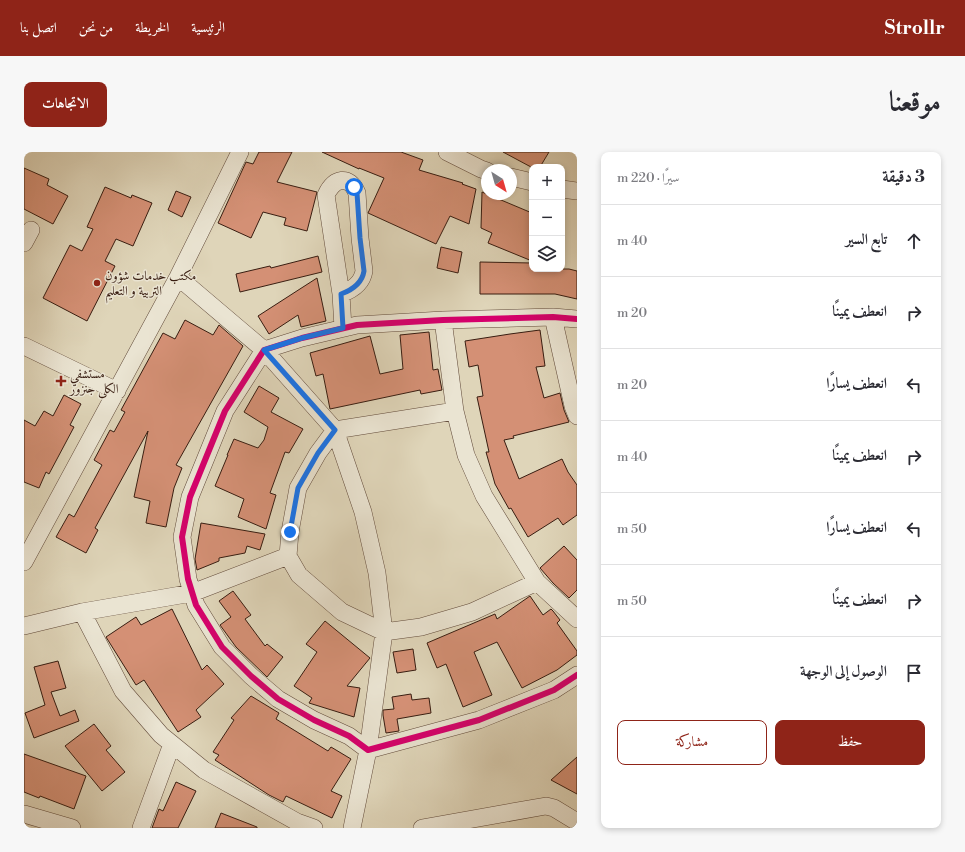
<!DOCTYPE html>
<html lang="ar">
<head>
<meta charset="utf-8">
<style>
	body { margin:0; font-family:"Libre Bodoni",Amiri,serif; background:#f7f7f7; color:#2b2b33; direction:rtl }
	.controls { position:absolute; right:12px; top:12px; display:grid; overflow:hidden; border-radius:8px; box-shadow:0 2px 6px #0003 }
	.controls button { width:36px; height:36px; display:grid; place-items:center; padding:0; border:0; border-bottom:1px solid #e1e1e2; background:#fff; color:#2b2b33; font:20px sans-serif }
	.compass { position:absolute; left:457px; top:12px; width:36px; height:36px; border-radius:50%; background:#fff; box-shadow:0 2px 6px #0003; rotate:143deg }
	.stop { position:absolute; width:12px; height:12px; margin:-9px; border:3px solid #1a73e8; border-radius:50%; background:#fff }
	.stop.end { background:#1a73e8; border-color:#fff; box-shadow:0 1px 4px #0008 }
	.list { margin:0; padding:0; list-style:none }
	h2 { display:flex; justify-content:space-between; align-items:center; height:52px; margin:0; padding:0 16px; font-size:17px }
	h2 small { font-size:13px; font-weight:400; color:#7c7c81 }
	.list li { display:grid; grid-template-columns:26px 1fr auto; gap:12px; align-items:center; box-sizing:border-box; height:72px; padding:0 16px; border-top:1px solid #e1e1e2 }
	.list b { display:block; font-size:15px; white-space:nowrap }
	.list em { font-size:13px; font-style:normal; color:#7c7c81 }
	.actions { display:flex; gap:8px; padding:12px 16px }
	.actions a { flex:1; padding:9px 0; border:1px solid #8f2418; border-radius:8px; text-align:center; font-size:14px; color:#8f2418 }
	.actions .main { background:#8f2418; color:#fff }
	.icon { flex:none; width:22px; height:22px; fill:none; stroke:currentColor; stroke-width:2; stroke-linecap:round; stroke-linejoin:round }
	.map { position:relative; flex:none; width:553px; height:676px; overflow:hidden; direction:ltr; border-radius:8px }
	header { display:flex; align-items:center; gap:24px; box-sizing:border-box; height:56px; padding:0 20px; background:#8f2418; color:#fff }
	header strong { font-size:19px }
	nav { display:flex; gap:22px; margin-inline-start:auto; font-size:14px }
	.intro { display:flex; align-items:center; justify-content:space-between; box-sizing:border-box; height:96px; padding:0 24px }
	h1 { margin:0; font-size:28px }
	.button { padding:10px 18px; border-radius:8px; background:#8f2418; color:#fff; font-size:14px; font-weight:700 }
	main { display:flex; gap:24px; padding:0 24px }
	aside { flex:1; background:#fff; border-radius:8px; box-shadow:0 2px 6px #0003 }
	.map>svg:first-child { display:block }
</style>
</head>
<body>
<header>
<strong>Strollr</strong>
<nav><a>الرئيسية</a><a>الخريطة</a><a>من نحن</a><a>اتصل بنا</a></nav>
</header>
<div class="intro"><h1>موقعنا</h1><a class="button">الاتجاهات</a></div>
<main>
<aside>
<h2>3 دقيقة<small>سيرًا · 220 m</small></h2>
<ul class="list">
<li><svg class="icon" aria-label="ahead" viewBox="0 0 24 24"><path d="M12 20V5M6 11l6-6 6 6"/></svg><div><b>تابع السير</b></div><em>40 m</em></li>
<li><svg class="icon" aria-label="right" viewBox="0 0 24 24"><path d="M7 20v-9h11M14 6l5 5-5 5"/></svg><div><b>انعطف يمينًا</b></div><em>20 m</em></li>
<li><svg class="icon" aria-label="left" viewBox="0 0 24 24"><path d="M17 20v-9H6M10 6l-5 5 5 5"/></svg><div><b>انعطف يسارًا</b></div><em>20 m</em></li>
<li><svg class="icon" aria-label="right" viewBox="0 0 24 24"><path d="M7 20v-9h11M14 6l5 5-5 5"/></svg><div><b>انعطف يمينًا</b></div><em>40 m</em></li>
<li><svg class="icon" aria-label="left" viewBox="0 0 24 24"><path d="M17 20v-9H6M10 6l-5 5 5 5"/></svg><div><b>انعطف يسارًا</b></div><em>50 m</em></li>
<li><svg class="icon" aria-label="right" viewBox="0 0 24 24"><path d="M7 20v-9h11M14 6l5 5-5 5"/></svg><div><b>انعطف يمينًا</b></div><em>50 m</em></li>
<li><svg class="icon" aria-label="arrive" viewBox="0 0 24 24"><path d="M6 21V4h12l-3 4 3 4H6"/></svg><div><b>الوصول إلى الوجهة</b></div></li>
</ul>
<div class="actions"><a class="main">حفظ</a><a>مشاركة</a></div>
</aside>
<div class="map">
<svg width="553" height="676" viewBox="0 0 553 676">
	<rect width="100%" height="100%" fill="#dfd5b9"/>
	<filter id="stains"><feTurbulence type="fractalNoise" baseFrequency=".005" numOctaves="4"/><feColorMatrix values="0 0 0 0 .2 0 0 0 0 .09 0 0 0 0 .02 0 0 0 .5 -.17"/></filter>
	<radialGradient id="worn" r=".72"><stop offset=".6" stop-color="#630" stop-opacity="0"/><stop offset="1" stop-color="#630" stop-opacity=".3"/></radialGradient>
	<path fill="#d49075" stroke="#381d11" d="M 235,0 L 268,0 L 253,30 L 293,40 L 283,79 L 260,73 L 262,66 L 239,60 L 227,86 L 194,71 L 222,10 L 229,12 Z
		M 298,0 L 377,0 L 399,8 L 395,18 L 439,31 L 438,32 L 452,37 L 445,72 L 426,64 L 412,92 L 344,61 L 360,26 L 335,16 L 335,17 Z
		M 479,0 L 525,0 L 516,15 L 507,15 Z
		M 0,16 L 25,27 L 23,33 L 44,44 L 29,72 L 0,57 Z
		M 81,35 L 107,46 L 108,43 L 128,51 L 109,94 L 92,87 L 81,109 L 91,114 L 63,169 L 19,146 L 46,93 L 58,99 L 69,77 L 63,75 Z
		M 152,39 L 167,45 L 158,65 L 144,58 Z
		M 458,40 L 508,61 L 508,109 L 464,91 L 468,81 L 457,76 Z
		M 417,95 L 438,100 L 434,121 L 413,116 Z
		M 294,104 L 298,120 L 216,140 L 212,122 L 246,114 L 247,116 Z
		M 456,110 L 508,111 L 508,117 L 545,117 L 553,119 L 553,147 L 531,142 L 456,142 Z
		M 293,126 L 302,169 L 277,175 L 274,163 L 245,182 L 234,164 Z
		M 161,168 L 189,183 L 195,173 L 219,194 L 152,313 L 158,316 L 150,336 L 142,375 L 122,371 L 126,349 L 110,345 L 124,279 L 71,376 L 74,378 L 62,401 L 32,385 L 45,362 L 50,365 L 78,313 L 70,308 L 86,278 L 90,280 L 101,260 L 97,258 L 139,181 L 151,187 Z
		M 516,178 L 521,214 L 512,215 L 520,246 L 536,241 L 540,258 L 545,270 L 489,284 L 490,286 L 480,288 L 495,327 L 538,307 L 544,320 L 553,333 L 553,363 L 539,373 L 534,366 L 504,385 L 487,356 L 485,357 L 471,332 L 462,300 L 465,300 L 453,245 L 459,244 L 454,213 L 445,215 L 441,189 L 486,182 Z
		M 405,180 L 409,218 L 414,217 L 418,238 L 397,242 L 396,238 L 306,257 L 299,222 L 292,224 L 286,201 L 346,184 L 356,222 L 379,217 L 376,183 Z
		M 235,234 L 255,246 L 247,260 L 279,277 L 265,301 L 261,300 L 246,341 L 252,343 L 242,377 L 214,365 L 220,347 L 191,334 L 204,303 L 203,303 L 210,287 L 234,296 L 240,288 L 244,275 L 220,260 Z
		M 40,243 L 57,252 L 46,273 L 50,275 L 25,322 L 22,320 L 15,336 L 0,330 L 0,268 L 11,274 L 20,259 L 29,264 Z
		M 177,371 L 241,382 L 236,398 L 223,394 L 221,401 L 195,406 L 195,409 L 173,418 L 171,407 Z
		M 540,394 L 553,408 L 553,438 L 545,446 L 529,431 L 516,416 Z
		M 209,439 L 227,463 L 221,467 L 241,494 L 243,492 L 259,505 L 243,525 L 212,495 L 196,473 L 207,465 L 195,449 Z
		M 506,444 L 519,463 L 527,457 L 529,459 L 536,468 L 533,471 L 553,499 L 553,503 L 533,518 L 498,536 L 473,490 L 450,500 L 468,543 L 439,555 L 422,512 L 413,516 L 403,491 L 471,462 L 473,467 Z
		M 148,457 L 178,518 L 183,513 L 200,532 L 172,558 L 177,565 L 154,580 L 120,528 L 112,533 L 82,485 L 112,465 L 117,473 Z
		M 301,469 L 346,506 L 323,534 L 336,536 L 330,565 L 285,551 L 288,546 L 270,534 L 293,500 L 282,492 Z
		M 389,497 L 392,518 L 373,521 L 369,500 Z
		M 34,509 L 42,536 L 27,540 L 36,564 L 51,558 L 55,569 L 10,586 L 1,561 L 21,553 L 10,515 Z
		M 387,542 L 388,548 L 405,546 L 407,561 L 373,567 L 375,579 L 362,581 L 359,563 L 359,558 L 370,557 L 368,545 Z
		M 227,544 L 255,561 L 252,567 L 304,599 L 307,595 L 327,607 L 307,639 L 318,644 L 308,666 L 262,644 L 259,650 L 245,643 L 191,608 L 195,603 L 189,600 L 210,568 L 207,566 Z
		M 70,572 L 87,594 L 82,598 L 101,620 L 78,639 L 41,594 Z
		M 0,602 L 62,624 L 50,657 L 16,644 L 15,646 L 0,640 Z
		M 553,605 L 553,642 L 527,628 Z
		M 152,630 L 172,639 L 154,676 L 128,676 L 135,657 L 139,659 Z
		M 197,661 L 233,675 L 233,676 L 191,676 Z"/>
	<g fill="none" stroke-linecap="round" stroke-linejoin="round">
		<g stroke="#624b3b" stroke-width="18">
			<path id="minor" d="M 423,0 L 457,17 L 463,19
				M 487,25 L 508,30
				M 538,37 L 553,39
				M 0,91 L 7,78
				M 154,125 L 240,198 L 311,278 L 339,360 L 353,421 L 360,480 L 344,598 L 328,676
				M 317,142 C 328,138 338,132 340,119 L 336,86 L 333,41 C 325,22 310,26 302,43 L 317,142 L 319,176
				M 529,165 L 549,254 L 553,264
				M 553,167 L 529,165 L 419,168 L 333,173 L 278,186 L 240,198 L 201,259 L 166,345 L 158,385 L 164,427 L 172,453 L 198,495 L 227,524 L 254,547 L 290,568 L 325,584 L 344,598 L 455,568 L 530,538 L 553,523
				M 419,168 L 431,259 L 442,303 L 460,344 L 513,430 L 448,460 L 397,475 L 360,480 L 318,460 L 275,423 L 264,404 L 266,380 L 274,336 L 294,301 L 311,278 L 431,259
				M 0,194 L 93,239
				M 0,410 L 154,125 L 216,0
				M 513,430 L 553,467
				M 58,460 L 99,539 L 137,583 L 180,618 L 273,670 L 290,676
				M 0,474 L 58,460 L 168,441 L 264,404
				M 0,662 L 48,676
				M 117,676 L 148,592
				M 398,676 L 522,654 L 530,656 L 553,670"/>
		</g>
		<use href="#minor" stroke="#eae4d2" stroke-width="17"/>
		<g stroke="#eae4d2" stroke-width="8">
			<path id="cycleway" d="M 553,167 L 529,165 L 419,168 L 333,173 L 278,186 L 240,198 L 201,259 L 166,345 L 158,385 L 164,427 L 172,453 L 198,495 L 227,524 L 254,547 L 290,568 L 325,584 L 344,598 L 455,568 L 530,538 L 553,523"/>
		</g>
		<use href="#cycleway" stroke="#d6006c" stroke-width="6"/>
	</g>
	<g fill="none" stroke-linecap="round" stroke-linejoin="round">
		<path stroke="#1a73e8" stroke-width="5" d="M 266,380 L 274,336 L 294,301 L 311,278 L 240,198 L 278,186 L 319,176 L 317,142 C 328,138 338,132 340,119 L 336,86 L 333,41 L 330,35"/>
	</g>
	<g fill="#8f2418" stroke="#eae4d2" stroke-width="1.5">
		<circle cx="73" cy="131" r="4"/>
		<path d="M35 223h4v4h4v4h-4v4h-4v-4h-4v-4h4z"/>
	</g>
	<g text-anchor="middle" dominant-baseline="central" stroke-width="3" stroke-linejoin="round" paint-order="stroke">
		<g font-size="13" fill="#381d11" stroke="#eae4d2" text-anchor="start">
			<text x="81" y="124">مكتب خدمات شؤون<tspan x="81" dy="15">التربية و التعليم</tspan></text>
			<text x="46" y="222">مستشفي<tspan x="46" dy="15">الكلى جنزور</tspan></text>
		</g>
	</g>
	<rect width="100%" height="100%" filter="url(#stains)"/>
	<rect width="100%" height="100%" fill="url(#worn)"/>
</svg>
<div class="controls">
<button>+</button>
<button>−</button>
<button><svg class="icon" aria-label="layers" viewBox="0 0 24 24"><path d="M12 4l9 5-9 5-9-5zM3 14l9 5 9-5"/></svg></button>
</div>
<svg class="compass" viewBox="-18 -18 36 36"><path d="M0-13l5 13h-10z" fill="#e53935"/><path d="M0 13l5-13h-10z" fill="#7c7c81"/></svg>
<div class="stop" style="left:330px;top:35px"></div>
<div class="stop end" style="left:266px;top:380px"></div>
</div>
</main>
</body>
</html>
